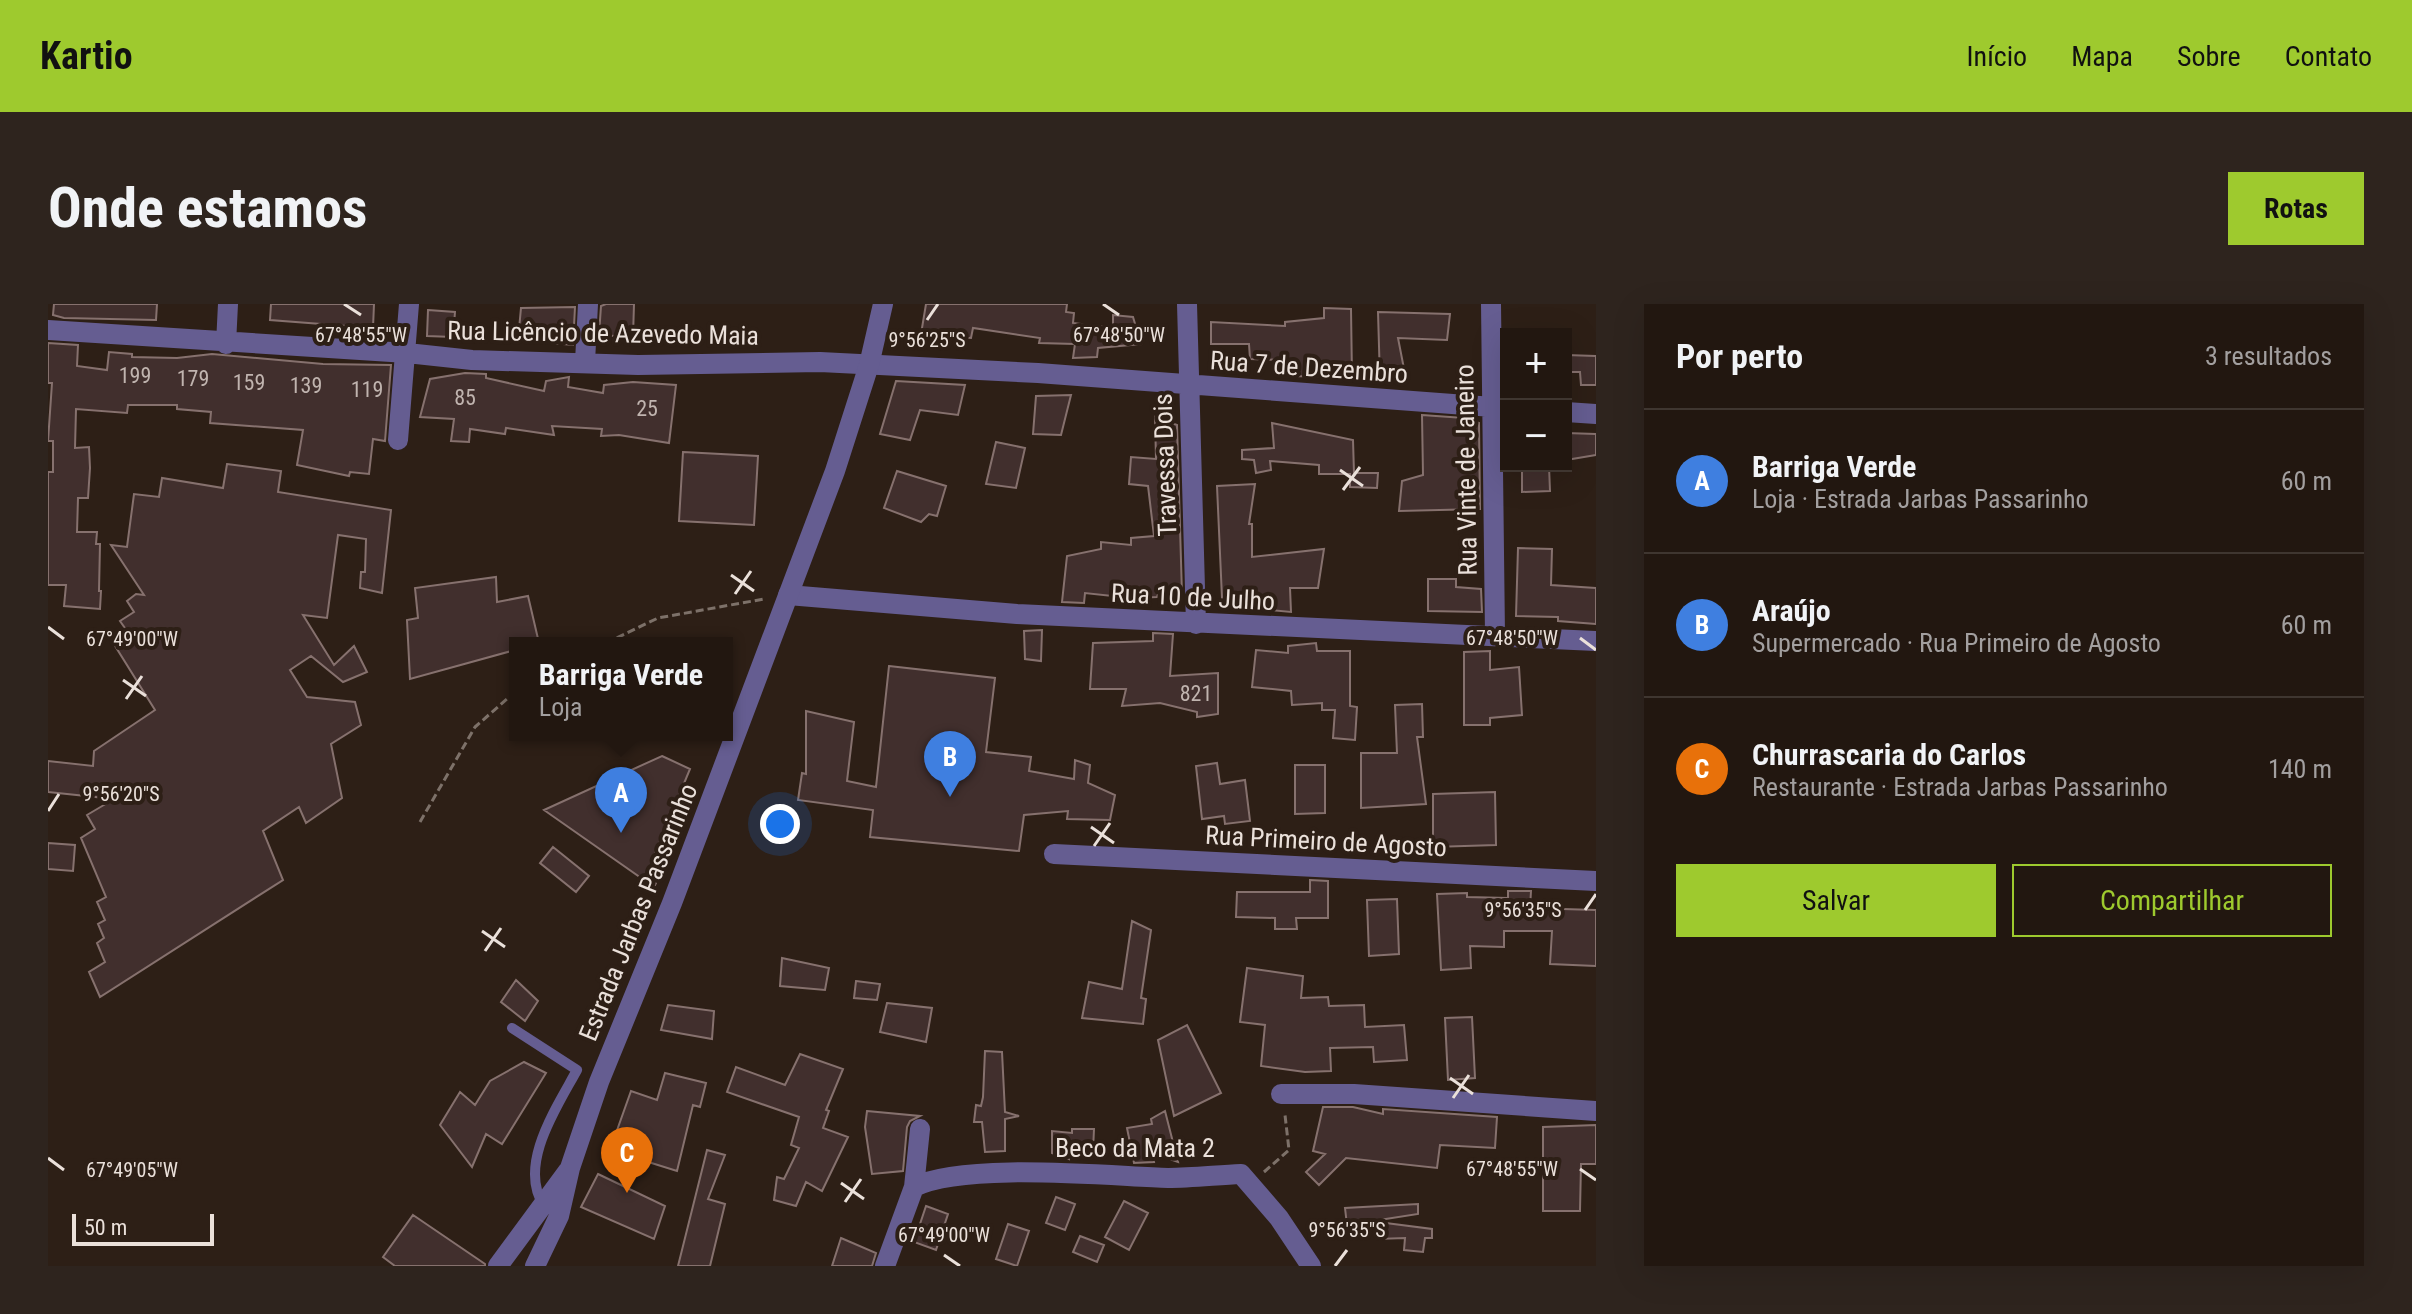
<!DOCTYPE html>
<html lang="pt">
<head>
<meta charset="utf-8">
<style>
	body { margin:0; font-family:"Roboto Condensed",sans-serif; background:#2e241e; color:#f1f3f6 }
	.controls { position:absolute; right:24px; top:24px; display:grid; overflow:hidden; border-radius:0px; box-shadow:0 8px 32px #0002 }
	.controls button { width:72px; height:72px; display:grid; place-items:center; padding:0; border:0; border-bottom:2px solid #3f3630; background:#221710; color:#f1f3f6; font:40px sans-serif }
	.scale { position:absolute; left:24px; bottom:20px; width:142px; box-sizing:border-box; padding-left:8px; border:4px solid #eae0da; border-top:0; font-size:22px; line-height:28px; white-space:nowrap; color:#eae0da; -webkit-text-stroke:6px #2d1f16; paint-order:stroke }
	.you { position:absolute; left:732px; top:520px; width:28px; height:28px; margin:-20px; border:6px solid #fff; border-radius:50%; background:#1a73e8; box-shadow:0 0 0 12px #1a73e833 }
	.badge { display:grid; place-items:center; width:52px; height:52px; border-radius:50%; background:#9eca2e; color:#fff; font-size:26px; font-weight:700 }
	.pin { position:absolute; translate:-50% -66px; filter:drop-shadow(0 2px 4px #0008) }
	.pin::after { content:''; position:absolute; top:42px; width:28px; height:24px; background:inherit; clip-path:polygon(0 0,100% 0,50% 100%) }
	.popup { position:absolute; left:461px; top:333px; width:224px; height:104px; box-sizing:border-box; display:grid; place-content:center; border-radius:0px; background:#221710; filter:drop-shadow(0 2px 6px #0005); font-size:26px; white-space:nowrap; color:#a29f9f }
	.popup b { font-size:30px; color:#f1f3f6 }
	.popup::after { content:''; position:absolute; left:50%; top:100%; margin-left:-16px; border:16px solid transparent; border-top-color:#221710 }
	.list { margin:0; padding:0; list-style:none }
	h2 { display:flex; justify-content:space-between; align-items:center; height:104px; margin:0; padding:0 32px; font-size:34px }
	h2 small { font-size:26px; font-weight:400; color:#a29f9f }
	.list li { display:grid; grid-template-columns:52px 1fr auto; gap:24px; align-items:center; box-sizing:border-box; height:144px; padding:0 32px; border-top:2px solid #3f3630 }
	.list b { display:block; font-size:30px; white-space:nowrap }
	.list p { margin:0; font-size:26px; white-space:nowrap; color:#a29f9f }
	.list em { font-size:26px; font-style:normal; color:#a29f9f }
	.actions { display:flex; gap:16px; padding:24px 32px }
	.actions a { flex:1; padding:18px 0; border:2px solid #9eca2e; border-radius:0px; text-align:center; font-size:28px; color:#9eca2e }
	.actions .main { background:#9eca2e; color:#111 }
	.map { position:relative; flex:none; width:1548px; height:962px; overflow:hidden; border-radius:0px }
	header { display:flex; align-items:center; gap:48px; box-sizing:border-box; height:112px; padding:0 40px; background:#9eca2e; color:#111 }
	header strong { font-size:38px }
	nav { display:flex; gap:44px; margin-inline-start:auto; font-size:28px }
	.intro { display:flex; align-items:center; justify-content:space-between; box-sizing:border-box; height:192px; padding:0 48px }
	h1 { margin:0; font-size:56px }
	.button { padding:20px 36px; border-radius:0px; background:#9eca2e; color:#111; font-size:28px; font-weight:700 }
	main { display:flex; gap:48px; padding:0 48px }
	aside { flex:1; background:#221710; border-radius:0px; box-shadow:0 8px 32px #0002 }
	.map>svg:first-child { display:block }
</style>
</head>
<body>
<header>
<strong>Kartio</strong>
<nav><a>Início</a><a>Mapa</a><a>Sobre</a><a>Contato</a></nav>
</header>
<div class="intro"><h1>Onde estamos</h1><a class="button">Rotas</a></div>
<main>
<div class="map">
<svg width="1548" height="962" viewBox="0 0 1548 962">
	<rect width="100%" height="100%" fill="#2d1f16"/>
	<path fill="#412f2d" stroke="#86716e" stroke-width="2" d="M 6,0 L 109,0 L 108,16 L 16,14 L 5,11 Z
		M 223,0 L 326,0 L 325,24 L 222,16 Z
		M 558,0 L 586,0 L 585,33 L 551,31 L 553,2 Z
		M 878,0 L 1019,0 L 1018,8 L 1026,9 L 1025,19 L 1065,24 L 1065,11 L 1085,13 L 1093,40 L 1050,44 L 1049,53 L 1025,54 L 1027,40 L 991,39 L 992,34 L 925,24 L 923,34 L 873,30 Z
		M 527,3 L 525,41 L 470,36 L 473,4 Z
		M 1276,4 L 1303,5 L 1304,73 L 1235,72 L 1236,56 L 1202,55 L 1201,40 L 1163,40 L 1163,18 L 1237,22 L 1237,18 L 1276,14 Z
		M 380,6 L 407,8 L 405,33 L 379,32 Z
		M 1330,8 L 1402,10 L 1399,36 L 1350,34 L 1358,75 L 1332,76 Z
		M 0,39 L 30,41 L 29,62 L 59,66 L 61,48 L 84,50 L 84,53 L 129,54 L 164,50 L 275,60 L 343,61 L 337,137 L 325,135 L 321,170 L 302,168 L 301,172 L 249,161 L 255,126 L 162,119 L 163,108 L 129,105 L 129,101 L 80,101 L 79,109 L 28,105 L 27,144 L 41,143 L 42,164 L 40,194 L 30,194 L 29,228 L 49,228 L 48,240 L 52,240 L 51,287 L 53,287 L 52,305 L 16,302 L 18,281 L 0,281 L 0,168 L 5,168 L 5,137 L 0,137 L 4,79 L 0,79 Z
		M 1518,51 L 1548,52 L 1548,81 L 1533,81 L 1532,68 L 1518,68 Z
		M 417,69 L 438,70 L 438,74 L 496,87 L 498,77 L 521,73 L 520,83 L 555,89 L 556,81 L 585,78 L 628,81 L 621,139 L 571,131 L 553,132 L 554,125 L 504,122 L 506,131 L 458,124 L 457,130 L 422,125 L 421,138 L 403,137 L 406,115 L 372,113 L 382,75 Z
		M 848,77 L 917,81 L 910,111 L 872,106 L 862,136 L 832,130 Z
		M 1023,91 L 1013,131 L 985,130 L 988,92 Z
		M 1374,111 L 1416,114 L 1431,119 L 1432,205 L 1351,207 L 1354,177 L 1375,171 Z
		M 1107,113 L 1129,121 L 1134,291 L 1110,290 L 1109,293 L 1083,294 L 1037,289 L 1036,299 L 1014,298 L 1019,252 L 1053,245 L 1053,238 L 1083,241 L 1083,234 L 1106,232 L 1100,182 L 1081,180 L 1083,153 L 1108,155 Z
		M 1224,119 L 1305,136 L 1306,169 L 1330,169 L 1329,184 L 1302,183 L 1302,170 L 1271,170 L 1271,161 L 1222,157 L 1223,166 L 1208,169 L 1206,156 L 1194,155 L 1194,146 L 1226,144 Z
		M 1518,129 L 1548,130 L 1548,151 L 1518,156 Z
		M 948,138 L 977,144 L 968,184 L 938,180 Z
		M 635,148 L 710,152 L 706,221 L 631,217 Z
		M 179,160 L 233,167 L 230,188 L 343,206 L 334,289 L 312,284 L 313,268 L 317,268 L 318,235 L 290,231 L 279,314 L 255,311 L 286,361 L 306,342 L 319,368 L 295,378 L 263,352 L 242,366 L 259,393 L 307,398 L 313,421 L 283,440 L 294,494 L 258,519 L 251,503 L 215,527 L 235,576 L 52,693 L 41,668 L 57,658 L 49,639 L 56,634 L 50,620 L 57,616 L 49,598 L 58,593 L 33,534 L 47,525 L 39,511 L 66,495 L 0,488 L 0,457 L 45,462 L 46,447 L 107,406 L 64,337 L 79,327 L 72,317 L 86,308 L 79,297 L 88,290 L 96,291 L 63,241 L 79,243 L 86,190 L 111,193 L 114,174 L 175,184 Z
		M 1474,162 L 1501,162 L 1502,187 L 1474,188 Z
		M 849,167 L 898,182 L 889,212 L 881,210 L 873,218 L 836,204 Z
		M 1207,180 L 1201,220 L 1204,220 L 1204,253 L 1276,245 L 1270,284 L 1242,284 L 1243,308 L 1200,304 L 1205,290 L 1174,294 L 1169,182 Z
		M 1470,244 L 1504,245 L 1503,281 L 1548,284 L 1548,320 L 1510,317 L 1510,313 L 1468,312 Z
		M 448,273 L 449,298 L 480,292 L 491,339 L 467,339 L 467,346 L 362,375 L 359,316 L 370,314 L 367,284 Z
		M 1380,275 L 1408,275 L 1408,283 L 1433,285 L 1434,308 L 1380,307 Z
		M 994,326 L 993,357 L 977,355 L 976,327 Z
		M 1105,329 L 1125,330 L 1122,372 L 1170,369 L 1170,410 L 1149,413 L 1149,408 L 1112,399 L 1074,402 L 1078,385 L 1042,385 L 1045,339 L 1105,337 Z
		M 1268,339 L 1269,347 L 1302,347 L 1302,402 L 1309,403 L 1307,436 L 1285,434 L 1287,406 L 1274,406 L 1274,399 L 1244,401 L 1243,387 L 1204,383 L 1208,346 L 1240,349 L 1240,342 Z
		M 1442,347 L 1442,366 L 1471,363 L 1474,411 L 1442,414 L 1442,421 L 1416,421 L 1416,348 Z
		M 841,362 L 947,374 L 938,448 L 983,453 L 981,467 L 1026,475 L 1027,456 L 1042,461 L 1040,479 L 1067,491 L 1062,516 L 1019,515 L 1020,507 L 976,511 L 971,547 L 822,533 L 825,506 L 750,496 L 754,469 L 758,470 L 758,407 L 806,418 L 799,477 L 828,483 Z
		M 1374,400 L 1375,433 L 1369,433 L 1378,500 L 1313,504 L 1313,449 L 1349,449 L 1347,401 Z
		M 614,452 L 642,465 L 606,552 L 619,557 L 606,583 L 496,506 Z
		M 1169,459 L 1172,480 L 1197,476 L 1202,517 L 1177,520 L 1176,512 L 1154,515 L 1148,462 Z
		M 1247,461 L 1277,461 L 1277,509 L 1247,510 Z
		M 1447,488 L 1448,541 L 1385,543 L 1385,490 Z
		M 0,539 L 27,541 L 25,567 L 0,565 Z
		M 505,543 L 541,572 L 528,588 L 492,559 Z
		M 1262,576 L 1280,577 L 1280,614 L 1248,614 L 1249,625 L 1227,625 L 1227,614 L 1188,613 L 1189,588 L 1262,588 Z
		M 1460,587 L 1483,587 L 1482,604 L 1548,606 L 1548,662 L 1502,660 L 1504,627 L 1456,627 L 1456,643 L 1422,642 L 1423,664 L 1393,666 L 1389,590 L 1419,589 L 1419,593 L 1460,594 Z
		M 1349,595 L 1351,650 L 1321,652 L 1319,596 Z
		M 1084,617 L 1103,626 L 1093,694 L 1098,695 L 1095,720 L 1034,714 L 1041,678 L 1074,685 Z
		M 734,654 L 781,664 L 777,686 L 732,682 Z
		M 1199,664 L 1255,672 L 1253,694 L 1280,693 L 1281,702 L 1316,701 L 1317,723 L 1356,721 L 1359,756 L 1326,758 L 1325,743 L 1282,744 L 1283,767 L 1257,768 L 1213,762 L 1217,721 L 1192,718 Z
		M 468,676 L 490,697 L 477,717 L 453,698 Z
		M 808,677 L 832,680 L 829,696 L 806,694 Z
		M 839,699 L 884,704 L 878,738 L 832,728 Z
		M 620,701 L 666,707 L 664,735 L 613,726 Z
		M 1424,713 L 1427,774 L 1400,776 L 1397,714 Z
		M 1139,721 L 1173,789 L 1126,812 L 1110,736 Z
		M 937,747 L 954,748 L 957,808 L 971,812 L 957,815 L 957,847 L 937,848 L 934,818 L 926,818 L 928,801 L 933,802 L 935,793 Z
		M 752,750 L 795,765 L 778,806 L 781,807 L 775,824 L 800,833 L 774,887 L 758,878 L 748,902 L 726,896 L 729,873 L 736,875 L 751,844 L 743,841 L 751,813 L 679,788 L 688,763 L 737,781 Z
		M 476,758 L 498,769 L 454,840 L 438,830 L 424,863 L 392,821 L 412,788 L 427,801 L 442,777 Z
		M 617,769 L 658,779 L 652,803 L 645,801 L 629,867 L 562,846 L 583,787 L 609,796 Z
		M 1275,803 L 1305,803 L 1335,810 L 1335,805 L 1449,813 L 1447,844 L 1392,841 L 1389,864 L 1298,854 L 1271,881 L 1258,868 L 1277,850 L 1265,847 Z
		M 819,807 L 872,812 L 862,817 L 859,823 L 855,867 L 824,870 L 817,823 Z
		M 1117,807 L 1130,858 L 1104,849 L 1106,858 L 1086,859 L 1079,824 L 1104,820 L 1103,815 Z
		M 1548,821 L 1548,860 L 1533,860 L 1532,907 L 1495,907 L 1495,823 Z
		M 1024,825 L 1046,825 L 1045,847 L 1021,849 L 1021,855 L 1004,849 L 1004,827 L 1024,829 Z
		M 659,846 L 677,851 L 660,895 L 677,900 L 662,962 L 630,962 Z
		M 550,870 L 617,902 L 606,935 L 533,903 Z
		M 1008,893 L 1027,900 L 1017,926 L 998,919 Z
		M 1076,897 L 1100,909 L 1081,946 L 1057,933 Z
		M 1370,900 L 1370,910 L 1299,921 L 1297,904 Z
		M 878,902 L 900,910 L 888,946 L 866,938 Z
		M 365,911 L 437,960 L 437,962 L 347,962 L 335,953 Z
		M 1330,918 L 1384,925 L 1384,934 L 1377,934 L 1375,948 L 1356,946 L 1357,934 L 1329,935 Z
		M 960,920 L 981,927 L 969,962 L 948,955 Z
		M 1032,932 L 1056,941 L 1049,958 L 1025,948 Z
		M 793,934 L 828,949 L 824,962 L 784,962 Z"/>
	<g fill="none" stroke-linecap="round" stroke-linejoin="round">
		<path stroke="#7d7169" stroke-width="3" stroke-dasharray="8 4" stroke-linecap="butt" d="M 558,339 L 610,314 L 716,295
			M 372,518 L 427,423 L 467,388
			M 1216,868 L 1241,846 L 1237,811"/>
		<path stroke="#655d91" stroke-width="10" d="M 464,724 L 529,766 C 509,803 469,861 496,902"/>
		<path stroke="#655d91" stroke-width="20" d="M 1139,0 L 1148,320
			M 1443,0 L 1447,331
			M 0,26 L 359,49 L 424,56 L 590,61 L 772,58 L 990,69 L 1458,104
			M 178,40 L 180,0
			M 537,58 L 540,0
			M 1518,108 L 1548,110
			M 350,136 L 361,0
			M 740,291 L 969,310 L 1548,337
			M 1006,550 L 1548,577
			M 1233,790 L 1306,790 L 1548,807
			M 866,883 C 916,858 1059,872 1120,874 C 1144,874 1169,871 1193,870 L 1231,914 L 1263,962
			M 837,962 L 866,883 L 872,825"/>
		<path stroke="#655d91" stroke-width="20" d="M 450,962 L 520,867
			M 487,962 L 511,912 L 522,864 L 551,778 L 624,599 L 787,167 L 821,61 L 835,0"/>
	</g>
	<path fill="none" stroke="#eae0da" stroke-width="3" d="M 296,0 L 313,11M 1055,0 L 1071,11M 879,16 L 890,0M 1292,166 L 1315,182M 1295,186 L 1312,163M 683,271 L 706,287M 687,290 L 703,267M 0,323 L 16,335M 1532,334 L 1548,346M 75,376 L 98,392M 78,395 L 94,372M 0,507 L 11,490M 1043,523 L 1066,539M 1046,542 L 1062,519M 1537,606 L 1548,590M 434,627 L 457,643M 437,647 L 453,624M 1402,774 L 1425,790M 1405,794 L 1421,771M 0,854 L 16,866M 1532,865 L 1548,876M 793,879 L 816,895M 797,898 L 813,875M 896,951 L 912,962M 1287,962 L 1299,946"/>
	<g text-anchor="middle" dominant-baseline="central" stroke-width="8" stroke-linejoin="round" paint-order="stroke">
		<g font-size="22" fill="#c0b4af">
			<text x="87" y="71">199</text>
			<text x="145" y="74">179</text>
			<text x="201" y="78">159</text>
			<text x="258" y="81">139</text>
			<text x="319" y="85">119</text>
			<text x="417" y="93">85</text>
			<text x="599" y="104">25</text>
			<text x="1148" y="389">821</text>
		</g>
		<g font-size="26" fill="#eae0da" stroke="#2d1f16">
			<text transform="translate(555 29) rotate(1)">Rua Licêncio de Azevedo Maia</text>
			<text transform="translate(1261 63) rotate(4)">Rua 7 de Dezembro</text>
			<text transform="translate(1117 161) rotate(-92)">Travessa Dois</text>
			<text transform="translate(1418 166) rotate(-91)">Rua Vinte de Janeiro</text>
			<text transform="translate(1145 293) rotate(3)">Rua 10 de Julho</text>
			<text transform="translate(1278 537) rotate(3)">Rua Primeiro de Agosto</text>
			<text transform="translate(590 608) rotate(-68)">Estrada Jarbas Passarinho</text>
			<text x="1087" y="844">Beco da Mata 2</text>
		</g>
	</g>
	<g font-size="20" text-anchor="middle" fill="#eae0da" stroke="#2d1f16" stroke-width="8" stroke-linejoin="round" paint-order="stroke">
		<text x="313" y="38">67°48'55"W</text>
		<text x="1071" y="38">67°48'50"W</text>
		<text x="879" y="43">9°56'25"S</text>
		<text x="1464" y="341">67°48'50"W</text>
		<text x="84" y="342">67°49'00"W</text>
		<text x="73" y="497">9°56'20"S</text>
		<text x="1475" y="613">9°56'35"S</text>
		<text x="1464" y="872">67°48'55"W</text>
		<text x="84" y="873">67°49'05"W</text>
		<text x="1299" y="933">9°56'35"S</text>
		<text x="896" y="938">67°49'00"W</text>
	</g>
</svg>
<div class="controls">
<button>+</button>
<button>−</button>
</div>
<div class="scale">50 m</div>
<div class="you"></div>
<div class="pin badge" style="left:573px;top:529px;background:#3f7fe0">A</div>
<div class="popup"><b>Barriga Verde</b>Loja</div>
<div class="pin badge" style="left:902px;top:493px;background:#3f7fe0">B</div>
<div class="pin badge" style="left:579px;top:889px;background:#e8710a">C</div>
</div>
<aside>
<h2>Por perto<small>3 resultados</small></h2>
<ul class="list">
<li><span class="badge" style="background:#3f7fe0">A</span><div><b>Barriga Verde</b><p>Loja · Estrada Jarbas Passarinho</p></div><em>60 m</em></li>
<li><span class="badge" style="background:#3f7fe0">B</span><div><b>Araújo</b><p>Supermercado · Rua Primeiro de Agosto</p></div><em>60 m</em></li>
<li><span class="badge" style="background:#e8710a">C</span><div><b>Churrascaria do Carlos</b><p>Restaurante · Estrada Jarbas Passarinho</p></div><em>140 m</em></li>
</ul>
<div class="actions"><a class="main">Salvar</a><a>Compartilhar</a></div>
</aside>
</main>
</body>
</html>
